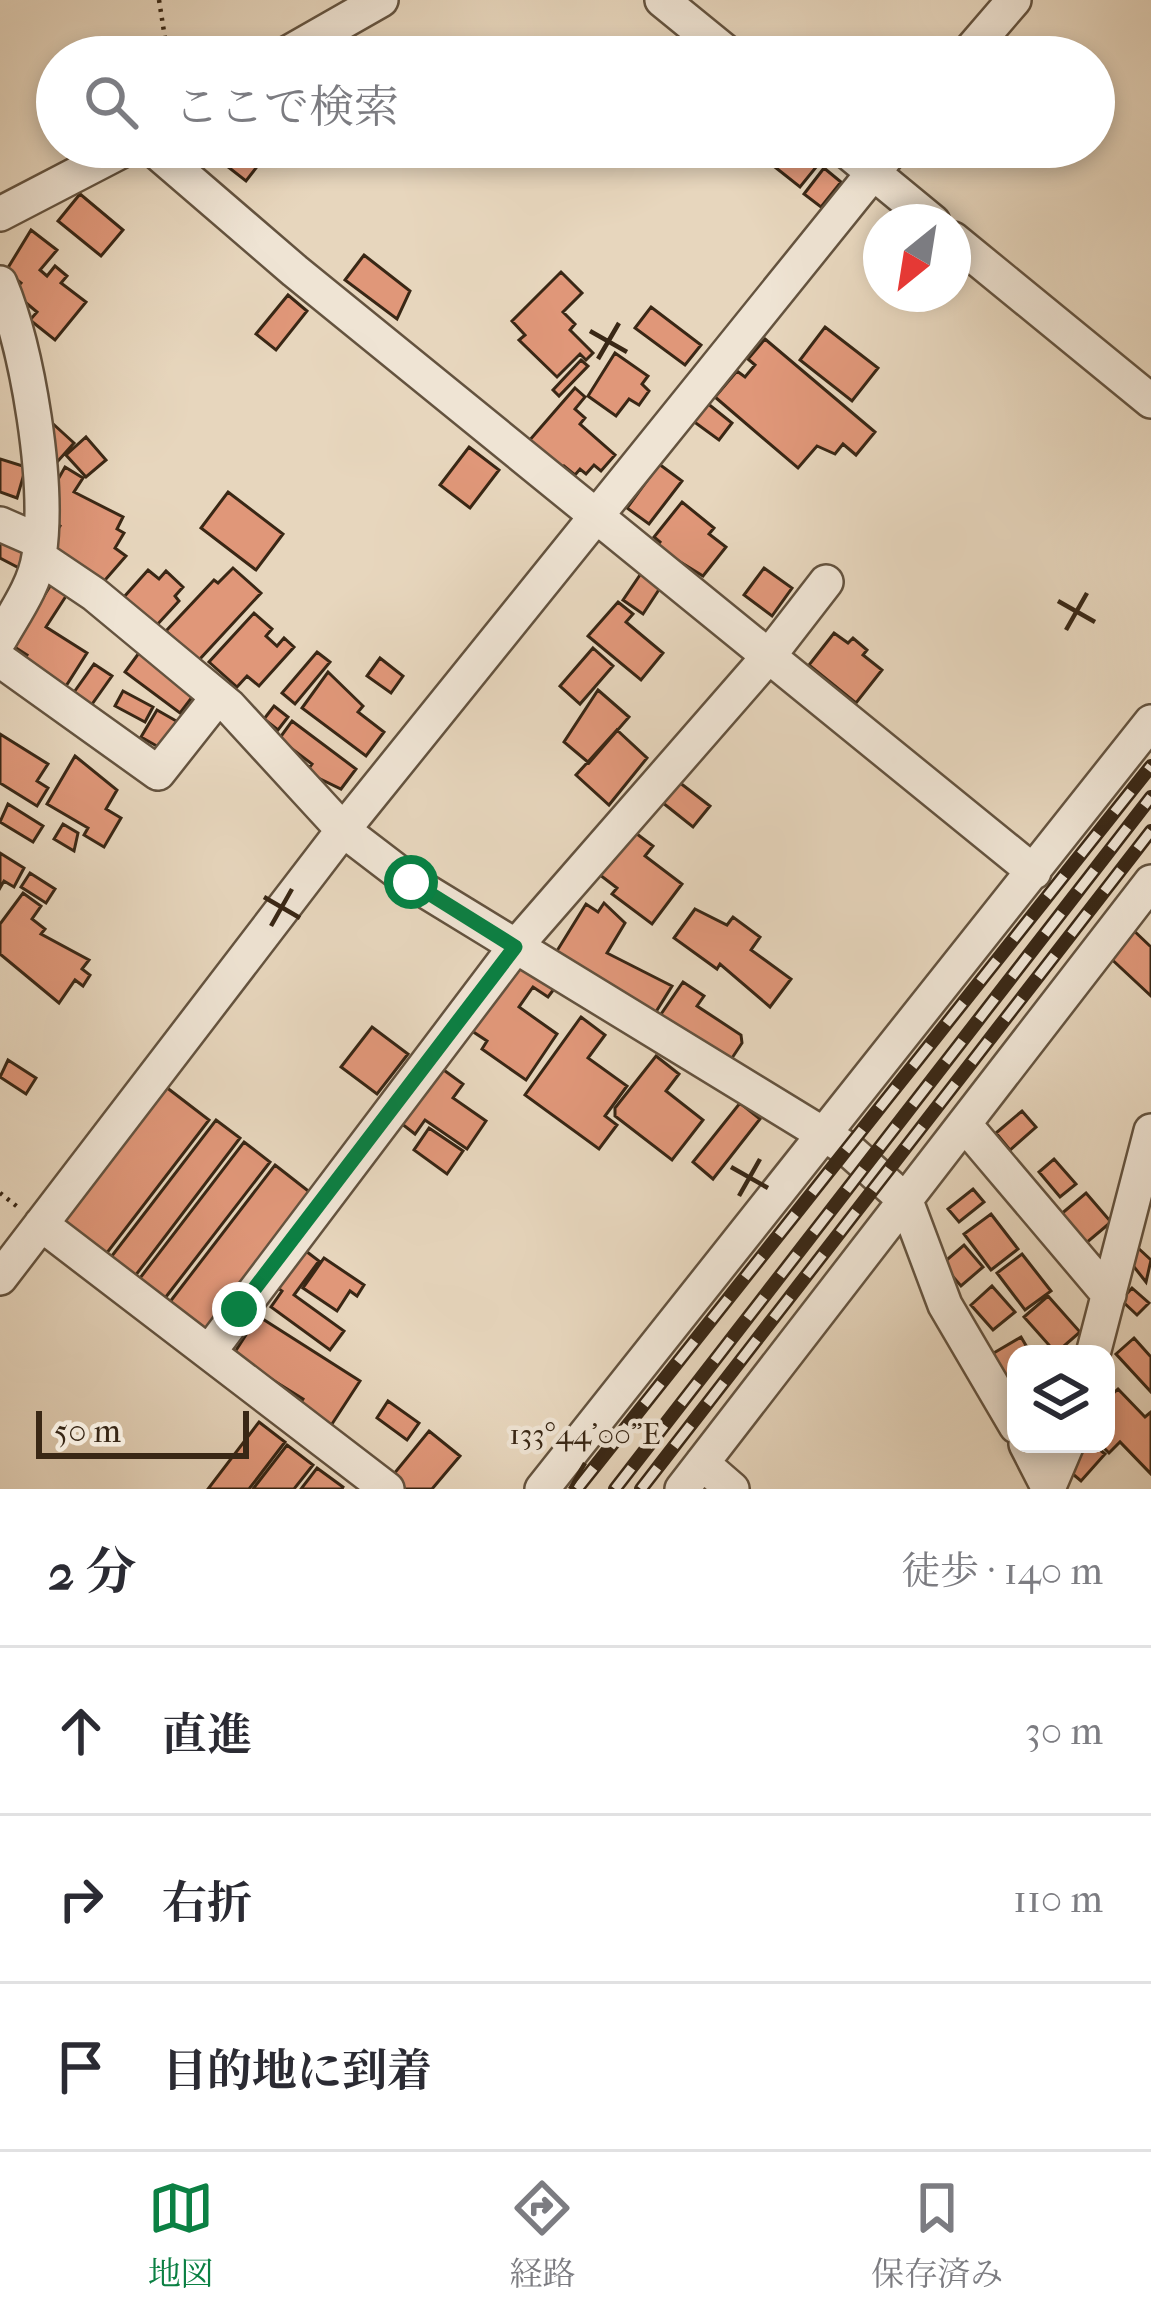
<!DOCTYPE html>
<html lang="ja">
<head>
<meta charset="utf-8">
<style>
	body { margin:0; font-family:"IM FELL French Canon","Noto Serif JP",serif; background:#f2f2f3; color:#2b2b33 }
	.controls { position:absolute; right:36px; bottom:36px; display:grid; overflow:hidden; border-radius:24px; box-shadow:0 6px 18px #0003 }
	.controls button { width:108px; height:108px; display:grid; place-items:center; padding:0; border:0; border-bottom:3px solid #e1e1e2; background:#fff; color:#2b2b33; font:60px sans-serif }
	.compass { position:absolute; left:863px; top:204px; width:108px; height:108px; border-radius:50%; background:#fff; box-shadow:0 6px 18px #0003; rotate:210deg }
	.scale { position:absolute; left:36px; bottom:30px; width:213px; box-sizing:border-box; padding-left:12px; border:6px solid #392715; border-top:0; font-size:33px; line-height:42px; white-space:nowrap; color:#392715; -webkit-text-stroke:9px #efe4d4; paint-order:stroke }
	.stop { position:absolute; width:36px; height:36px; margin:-27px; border:9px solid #0b8043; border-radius:50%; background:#fff }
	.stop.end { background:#0b8043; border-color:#fff; box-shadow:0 3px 12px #0008 }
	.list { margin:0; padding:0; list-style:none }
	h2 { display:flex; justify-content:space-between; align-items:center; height:156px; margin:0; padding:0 48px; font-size:51px }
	h2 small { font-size:39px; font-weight:400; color:#7c7c81 }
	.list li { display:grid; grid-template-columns:78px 1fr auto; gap:36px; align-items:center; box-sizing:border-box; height:168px; padding:0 48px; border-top:3px solid #e1e1e2 }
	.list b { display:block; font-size:45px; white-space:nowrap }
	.list em { font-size:39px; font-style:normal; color:#7c7c81 }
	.icon { flex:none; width:66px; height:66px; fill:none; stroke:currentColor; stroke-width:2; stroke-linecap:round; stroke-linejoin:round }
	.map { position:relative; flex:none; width:1151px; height:1489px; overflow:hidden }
	.search { position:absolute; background:#fff; box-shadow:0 6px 18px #0003; left:36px; right:36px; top:36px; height:132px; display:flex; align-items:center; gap:30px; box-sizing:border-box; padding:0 42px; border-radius:66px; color:#7c7c81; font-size:45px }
	.sheet { height:660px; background:#fff }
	nav { display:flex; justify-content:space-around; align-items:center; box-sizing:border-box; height:168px; border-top:3px solid #e1e1e2; background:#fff; font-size:33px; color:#7c7c81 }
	nav a { display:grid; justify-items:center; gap:6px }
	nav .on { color:#0b8043 }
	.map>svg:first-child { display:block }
</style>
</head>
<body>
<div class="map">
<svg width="1151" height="1489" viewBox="0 0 1151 1489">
	<rect width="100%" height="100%" fill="#e7d6bd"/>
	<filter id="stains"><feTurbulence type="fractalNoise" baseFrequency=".00167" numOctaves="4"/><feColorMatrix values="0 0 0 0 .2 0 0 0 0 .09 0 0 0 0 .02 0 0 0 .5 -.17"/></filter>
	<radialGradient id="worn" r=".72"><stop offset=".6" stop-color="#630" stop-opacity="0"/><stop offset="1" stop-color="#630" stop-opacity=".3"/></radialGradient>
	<path fill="#e09779" stroke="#392715" stroke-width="3" d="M 221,147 L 256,147 L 266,155 L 246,181 L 214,156 Z
		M 760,147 L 811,147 L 817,152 L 810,160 L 817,166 L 800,187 L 756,152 Z
		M 824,168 L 841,182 L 821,207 L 804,194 Z
		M 80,194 L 123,230 L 101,256 L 58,221 Z
		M 31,230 L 57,250 L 40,270 L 47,276 L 55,266 L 67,276 L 61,283 L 86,302 L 55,340 L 30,320 L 37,312 L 13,292 L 21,283 L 6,271 Z
		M 364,255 L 410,291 L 397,319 L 345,280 Z
		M 561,272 L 582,293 L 563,312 L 575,324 L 570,330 L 593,353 L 586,360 L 580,354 L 557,377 L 519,340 L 525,335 L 512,321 Z
		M 288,295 L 307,311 L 276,350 L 256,334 Z
		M 651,307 L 701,345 L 685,365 L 635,328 Z
		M 825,327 L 878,368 L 852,401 L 800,360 Z
		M 765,339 L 875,432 L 856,455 L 843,444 L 835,454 L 817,446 L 798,468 L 715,397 L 737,371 L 745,377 L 755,365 L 748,359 Z
		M 615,353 L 648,376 L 642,384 L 649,391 L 639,405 L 629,399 L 616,416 L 588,396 Z
		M 581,360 L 588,366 L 559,396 L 553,390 Z
		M 575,388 L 585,397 L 575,409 L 585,418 L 580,424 L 615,455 L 601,471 L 594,465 L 586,474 L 580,469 L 575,475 L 564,466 L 560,470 L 528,442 Z
		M 707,403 L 732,423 L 719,440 L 693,421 Z
		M 51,422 L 74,443 L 58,461 L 39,444 Z
		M 86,437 L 106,460 L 86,477 L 66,455 Z
		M 469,447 L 499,470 L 470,508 L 440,485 Z
		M 0,459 L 26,467 L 17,498 L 0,492 Z
		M 659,464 L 682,481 L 649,524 L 627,508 Z
		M 65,467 L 83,478 L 74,492 L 123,517 L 117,529 L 124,533 L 115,548 L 126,556 L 99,587 L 47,546 L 60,526 L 48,518 L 47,499 Z
		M 228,492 L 283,534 L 256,570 L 201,528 Z
		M 682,502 L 714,528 L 709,534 L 726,547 L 703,576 L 656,547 L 660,542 L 654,537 Z
		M 0,533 L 31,551 L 21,569 L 0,558 Z
		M 233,568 L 261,593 L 198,661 L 166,631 L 214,580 L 218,583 Z
		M 764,568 L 792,588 L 772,616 L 744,595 Z
		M 148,570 L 159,579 L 166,571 L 183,587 L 175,596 L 179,601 L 156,626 L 124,597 Z
		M 642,572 L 662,585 L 643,614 L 623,600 Z
		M 52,583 L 68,593 L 46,627 L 87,653 L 66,686 L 22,663 L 27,655 L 13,646 Z
		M 618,602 L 633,614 L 626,622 L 663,653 L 641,680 L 588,636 Z
		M 254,613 L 272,629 L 266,636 L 277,646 L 284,638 L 294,647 L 259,686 L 247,676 L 237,687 L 209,662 Z
		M 834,633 L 848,643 L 853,638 L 867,650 L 863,655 L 882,670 L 856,703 L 809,665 Z
		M 144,646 L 193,696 L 180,713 L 125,672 Z
		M 593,648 L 613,666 L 580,704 L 560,686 Z
		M 317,652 L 330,662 L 295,704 L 282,693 Z
		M 380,658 L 403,676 L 391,693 L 367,676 Z
		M 94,664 L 112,676 L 90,707 L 72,695 Z
		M 328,672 L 363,706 L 358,712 L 384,732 L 366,756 L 302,708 Z
		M 598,690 L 629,717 L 589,763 L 564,742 Z
		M 123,691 L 153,707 L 145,722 L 115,706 Z
		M 274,706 L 288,717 L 278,730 L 264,719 Z
		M 157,710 L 178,722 L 162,749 L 141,737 Z
		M 292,721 L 356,769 L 341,789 L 306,772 L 312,764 L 279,739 Z
		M 617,730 L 647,758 L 609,805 L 576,775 Z
		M 0,734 L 48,764 L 37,781 L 48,788 L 37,806 L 0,783 Z
		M 75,756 L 117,790 L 106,809 L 121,818 L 104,847 L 84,835 L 88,828 L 47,804 Z
		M 675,779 L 710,806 L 693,827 L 658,799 Z
		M 8,804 L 43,826 L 33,842 L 0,822 Z
		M 63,824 L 78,833 L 74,851 L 54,839 Z
		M 633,831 L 653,846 L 645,856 L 682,884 L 652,924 L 612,894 L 617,888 L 600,875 Z
		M 0,853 L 24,868 L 14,887 L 4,881 L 0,888 Z
		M 30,873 L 55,889 L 46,903 L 21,887 Z
		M 23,893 L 41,906 L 32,919 L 45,929 L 41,934 L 89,960 L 82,969 L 90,975 L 83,986 L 75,980 L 59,1003 L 0,954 L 0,924 Z
		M 604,903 L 625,923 L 607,953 L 672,986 L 649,1023 L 555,954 L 586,904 L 598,912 Z
		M 695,909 L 727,925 L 733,917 L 760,937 L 751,950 L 791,979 L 770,1007 L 720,964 L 717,969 L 674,938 Z
		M 1130,927 L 1151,947 L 1151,996 L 1106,954 Z
		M 518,964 L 554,989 L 548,997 L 533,987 L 519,1007 L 557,1034 L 526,1080 L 482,1049 L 487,1041 L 472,1031 Z
		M 683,982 L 704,996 L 697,1006 L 741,1035 L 742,1043 L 726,1067 L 657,1020 Z
		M 581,1017 L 605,1035 L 588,1058 L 627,1086 L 605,1116 L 617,1125 L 599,1149 L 525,1095 Z
		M 372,1027 L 408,1054 L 377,1094 L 341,1067 Z
		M 656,1056 L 679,1074 L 666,1091 L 703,1120 L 672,1160 L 615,1116 L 615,1108 Z
		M 8,1060 L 36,1078 L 26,1094 L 0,1077 Z
		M 441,1068 L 463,1084 L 453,1098 L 486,1121 L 467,1149 L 425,1120 L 415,1134 L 402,1124 Z
		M 166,1087 L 209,1120 L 103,1258 L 60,1225 Z
		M 740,1103 L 760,1119 L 713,1179 L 693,1162 Z
		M 1022,1111 L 1036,1127 L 1010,1150 L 996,1133 Z
		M 216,1120 L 240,1138 L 132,1280 L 108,1261 Z
		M 429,1128 L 463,1151 L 447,1174 L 414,1150 Z
		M 244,1142 L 270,1162 L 162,1302 L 137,1282 Z
		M 1054,1159 L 1076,1184 L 1060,1197 L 1039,1172 Z
		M 275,1165 L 316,1197 L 207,1338 L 166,1307 Z
		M 973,1189 L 984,1202 L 959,1222 L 948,1209 Z
		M 1086,1193 L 1111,1222 L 1085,1244 L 1060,1215 Z
		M 991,1214 L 1018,1249 L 991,1270 L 964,1234 Z
		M 298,1245 L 319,1261 L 294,1295 L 344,1331 L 330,1350 L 271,1307 L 282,1291 L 271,1283 Z
		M 964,1245 L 983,1267 L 961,1286 L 942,1264 Z
		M 1137,1247 L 1151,1260 L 1146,1282 L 1127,1258 Z
		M 1022,1254 L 1051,1291 L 1025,1310 L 997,1273 Z
		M 324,1258 L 364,1285 L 357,1296 L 350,1291 L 337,1311 L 303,1288 Z
		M 992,1286 L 1015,1312 L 993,1330 L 971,1305 Z
		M 1132,1288 L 1149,1303 L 1137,1315 L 1121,1300 Z
		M 1048,1296 L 1080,1332 L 1056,1353 L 1024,1317 Z
		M 258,1316 L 360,1381 L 330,1427 L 298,1407 L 303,1399 L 233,1355 Z
		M 1021,1337 L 1031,1354 L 1016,1354 L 1016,1383 L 1011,1386 L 992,1354 Z
		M 1134,1338 L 1151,1357 L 1151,1392 L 1116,1354 Z
		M 1118,1389 L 1145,1417 L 1151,1412 L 1151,1474 L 1120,1442 L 1109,1453 L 1100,1444 L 1106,1444 L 1106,1400 Z
		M 388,1401 L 419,1423 L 407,1440 L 377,1418 Z
		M 259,1422 L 285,1442 L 249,1489 L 208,1489 Z
		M 429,1431 L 460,1456 L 432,1489 L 397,1489 L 388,1481 Z
		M 1080,1444 L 1093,1444 L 1105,1454 L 1081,1481 L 1068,1470 Z
		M 287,1445 L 313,1465 L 294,1489 L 253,1489 Z
		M 317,1468 L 343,1487 L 342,1489 L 301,1489 Z"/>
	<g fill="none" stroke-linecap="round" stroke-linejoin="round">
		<g stroke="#64533f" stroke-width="38">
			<path id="minor" d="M 662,0 L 732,57
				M 281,57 L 381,0
				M 965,57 L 1014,0
				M 151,147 L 295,271 L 1034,872
				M 842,147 L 933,222
				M 0,214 L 129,147
				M 953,239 L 1151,401
				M 0,283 C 28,350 50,483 39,556 C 35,585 14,614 0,639
				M 0,524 L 39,541
				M 39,557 L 94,594 L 229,706 L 343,830 L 411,882 L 849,1150 L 906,1201 L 945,1305 L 1016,1426
				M 0,660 L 158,773 L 218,697
				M 965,1125 L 1109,1295
				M 41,1224 L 387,1489
				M 0,1278 L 343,830 L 894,147
				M 209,1352 L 515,947 L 768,657 L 826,582
				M 1093,1354 L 1151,1131
				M 1026,1444 L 1049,1489
				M 702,1463 L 732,1489
				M 1050,1484 L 1067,1444
				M 542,1489 L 1151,722
				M 682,1489 L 1151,882"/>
		</g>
		<path stroke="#392715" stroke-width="4.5" stroke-dasharray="3 6" stroke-linecap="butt" d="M 159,0 L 168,57
			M 0,1193 L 19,1208"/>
		<use href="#minor" stroke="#efe4d4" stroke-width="33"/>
		<g stroke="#392715" stroke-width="14">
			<path id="rail" d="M 577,1489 L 1151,766
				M 615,1489 L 1151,797
				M 641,1489 L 1151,831"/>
		</g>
		<use href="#rail" stroke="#efe4d4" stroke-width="9" stroke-dasharray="27" stroke-linecap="butt"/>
	</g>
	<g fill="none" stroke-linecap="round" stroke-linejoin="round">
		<path stroke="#0b8043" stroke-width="15" d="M 239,1309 L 515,947 L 411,882"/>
	</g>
	<path fill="none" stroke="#392715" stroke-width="4.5" d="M 590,331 L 627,352M 598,359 L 619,323M 1058,601 L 1095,622M 1066,630 L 1087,593M 264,897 L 300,918M 271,926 L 292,889M 731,1167 L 768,1188M 739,1196 L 760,1159M 570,1489 L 585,1463"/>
	<g font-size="30" text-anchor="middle" fill="#392715" stroke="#efe4d4" stroke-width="9" stroke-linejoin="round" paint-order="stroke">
		<text x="585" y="1444">133°44'00"E</text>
	</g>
	<rect width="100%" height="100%" filter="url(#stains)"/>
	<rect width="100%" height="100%" fill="url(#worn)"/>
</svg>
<div class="controls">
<button><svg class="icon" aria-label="layers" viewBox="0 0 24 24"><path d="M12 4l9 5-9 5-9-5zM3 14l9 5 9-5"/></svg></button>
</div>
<svg class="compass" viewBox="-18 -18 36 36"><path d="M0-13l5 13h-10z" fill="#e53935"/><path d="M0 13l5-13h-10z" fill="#7c7c81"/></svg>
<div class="scale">50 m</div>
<div class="stop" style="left:411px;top:882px"></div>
<div class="stop end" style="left:239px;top:1309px"></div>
<div class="search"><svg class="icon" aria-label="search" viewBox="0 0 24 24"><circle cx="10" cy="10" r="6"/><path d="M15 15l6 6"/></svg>ここで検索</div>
</div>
<section class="sheet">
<h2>2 分<small>徒歩 · 140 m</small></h2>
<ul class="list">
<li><svg class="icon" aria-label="ahead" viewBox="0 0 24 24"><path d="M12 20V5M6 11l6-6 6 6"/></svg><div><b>直進</b></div><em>30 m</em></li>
<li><svg class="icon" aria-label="right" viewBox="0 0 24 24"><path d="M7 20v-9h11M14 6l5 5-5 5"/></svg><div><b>右折</b></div><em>110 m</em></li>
<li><svg class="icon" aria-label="arrive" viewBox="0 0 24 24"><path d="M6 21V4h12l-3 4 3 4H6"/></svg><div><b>目的地に到着</b></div></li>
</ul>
</section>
<nav>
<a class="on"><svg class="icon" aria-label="map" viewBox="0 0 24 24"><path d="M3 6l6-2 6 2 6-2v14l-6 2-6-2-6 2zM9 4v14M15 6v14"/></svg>地図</a>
<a><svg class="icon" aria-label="directions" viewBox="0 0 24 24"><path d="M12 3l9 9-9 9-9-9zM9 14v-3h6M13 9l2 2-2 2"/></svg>経路</a>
<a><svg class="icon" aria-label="saved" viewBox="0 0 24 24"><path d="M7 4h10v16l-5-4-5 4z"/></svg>保存済み</a>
</nav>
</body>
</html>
